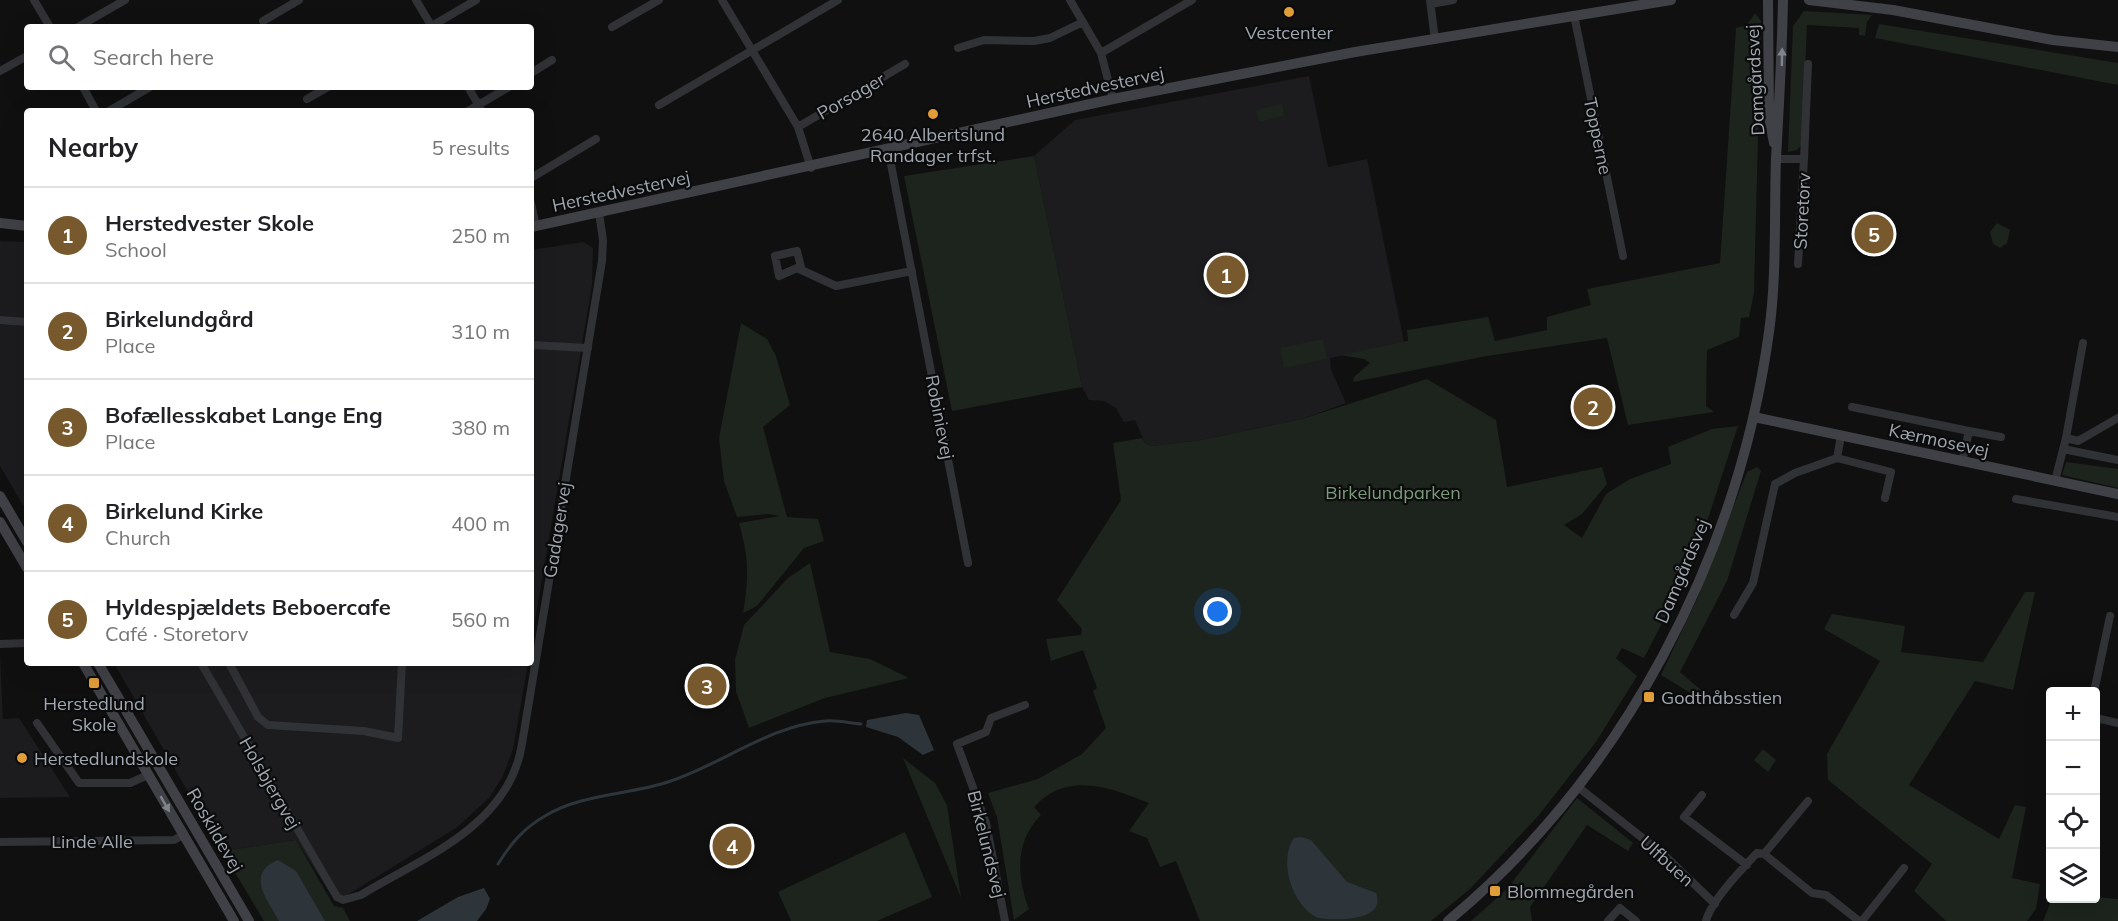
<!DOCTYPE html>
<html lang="en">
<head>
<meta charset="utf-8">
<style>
	body { margin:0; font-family:Mulish,sans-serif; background:#f6f6f6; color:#202124 }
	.controls { position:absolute; right:18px; bottom:18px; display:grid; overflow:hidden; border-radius:6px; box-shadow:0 6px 24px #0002 }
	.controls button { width:54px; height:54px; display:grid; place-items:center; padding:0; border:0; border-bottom:2px solid #e0e0e0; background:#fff; color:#202124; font:30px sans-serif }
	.you { position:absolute; left:1218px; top:612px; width:21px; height:21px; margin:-15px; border:4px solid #fff; border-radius:50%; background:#1a73e8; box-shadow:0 0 0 9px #1a73e833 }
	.badge { display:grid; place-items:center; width:39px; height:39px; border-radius:50%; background:#77592d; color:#fff; font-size:20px; font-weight:700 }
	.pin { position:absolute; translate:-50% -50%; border:3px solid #fff; box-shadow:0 2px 6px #0006 }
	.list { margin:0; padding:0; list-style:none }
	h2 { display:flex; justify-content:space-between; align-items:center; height:78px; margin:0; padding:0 24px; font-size:26px }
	h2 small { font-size:20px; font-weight:400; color:#757577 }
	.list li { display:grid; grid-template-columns:39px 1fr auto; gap:18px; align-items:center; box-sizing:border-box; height:96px; padding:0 24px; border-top:2px solid #e0e0e0 }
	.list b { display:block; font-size:22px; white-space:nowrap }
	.list p { margin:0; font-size:20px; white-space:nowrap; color:#757577 }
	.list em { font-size:20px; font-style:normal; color:#757577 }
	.icon { flex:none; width:33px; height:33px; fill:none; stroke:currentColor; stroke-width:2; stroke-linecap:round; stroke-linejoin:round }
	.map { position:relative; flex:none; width:2118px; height:921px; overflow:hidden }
	.search { position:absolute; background:#fff; box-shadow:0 6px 24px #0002; left:24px; top:24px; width:510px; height:66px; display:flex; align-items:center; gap:15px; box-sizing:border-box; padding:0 21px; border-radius:6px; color:#757577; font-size:22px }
	.panel { position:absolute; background:#fff; box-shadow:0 6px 24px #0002; left:24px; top:108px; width:510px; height:558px; border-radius:6px }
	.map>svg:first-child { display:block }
</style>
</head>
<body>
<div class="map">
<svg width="2118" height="921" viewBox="0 0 2118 921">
	<rect width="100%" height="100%" fill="#101011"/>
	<path fill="#1c1c1e" d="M 1309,76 L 1328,167 L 1367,159 L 1404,342 L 1330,358 L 1331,370 L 1346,403 L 1302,419 L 1201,440 L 1152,446 L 1145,443 L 1135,420 L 1124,422 L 1116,408 L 1104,401 L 1089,400 L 1082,387 L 1034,156 L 1075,120 Z
		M 0,241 L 27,242 L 27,512 L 0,466 Z
		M 583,242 L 593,248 L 592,285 L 531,644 L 531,250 Z
		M 0,656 L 3,719 L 19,718 L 70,797 L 0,798 Z
		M 114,663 L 528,663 L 513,749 L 503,776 L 489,798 L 456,828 L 336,902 L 296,840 L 222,851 Z"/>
	<path fill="#1d231d" d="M 1804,11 L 1872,15 L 1867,22 L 1865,36 L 1859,35 L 1859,28 L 1807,25 L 1802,144 L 1797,150 L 1788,152 L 1793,26 Z
		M 1755,13 L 1761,21 L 1754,293 L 1749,317 L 1741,318 L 1739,337 L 1707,350 L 1706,406 L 1714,412 L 1628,425 L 1607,338 L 1487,356 L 1353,382 L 1354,377 L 1370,363 L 1364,359 L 1340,355 L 1408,341 L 1407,330 L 1488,317 L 1495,341 L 1547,330 L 1547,317 L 1591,305 L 1587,289 L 1720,263 L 1736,28 L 1747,25 Z
		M 1879,24 L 2118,63 L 2118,85 L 1875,38 Z
		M 1282,104 L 1284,116 L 1259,122 L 1256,110 Z
		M 1034,156 L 1082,387 L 952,411 L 904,176 Z
		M 1997,223 L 2010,230 L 2007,243 L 2000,248 L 1993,244 L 1990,232 Z
		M 741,323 L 767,339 L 776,356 L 790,405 L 763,427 L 787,517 L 818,519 L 824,541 L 804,548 L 757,606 L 743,613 C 749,577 749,558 739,523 L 780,516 L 768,514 L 737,517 L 724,481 L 719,438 Z
		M 1323,339 L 1327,359 L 1284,368 L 1280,348 Z
		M 1427,379 L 1496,420 L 1507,487 L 1602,467 L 1607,484 L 1582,514 L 1564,525 L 1582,538 L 1606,494 L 1630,479 L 1671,464 L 1668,447 L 1712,429 L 1738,426 L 1695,559 L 1644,658 L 1622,648 L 1616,658 L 1637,676 L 1596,742 L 1539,815 L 1470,889 L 1431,921 L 1200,921 L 1176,861 L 1160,867 L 1147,838 L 1129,831 L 1149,803 C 1109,787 1067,771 1034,807 L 1041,815 C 1014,842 1017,877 1029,909 L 1014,920 L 997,817 L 988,793 L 1038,779 L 1082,754 L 1106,728 L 1093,691 L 1097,688 L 1083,650 L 1051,661 L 1046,639 L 1081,635 L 1082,629 L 1057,600 L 1121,500 L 1113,443 L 1142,438 L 1145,443 L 1152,446 L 1201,440 L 1302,419 Z
		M 2066,462 L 2118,469 L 2118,488 L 2062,475 Z
		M 1757,467 L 1761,471 L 1727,581 L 1680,672 L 1701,690 L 1697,697 L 1661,675 L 1697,599 L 1747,472 Z
		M 810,563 L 830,652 L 870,659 L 909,678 L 825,698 L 749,728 L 736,691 L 735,660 L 744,625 L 788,578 Z
		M 2025,592 L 2035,592 L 2013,690 L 1975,681 L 1909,785 L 1999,839 L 2015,805 L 2026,807 L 2012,878 L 2040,884 L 2036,909 L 2027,921 L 1946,921 L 1914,891 L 1932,864 L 1828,780 L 1827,754 L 1880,661 L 1824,629 L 1832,614 L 1905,626 L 1901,652 L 1983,662 Z
		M 1763,749 L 1776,760 L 1768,772 L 1754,760 Z
		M 903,758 L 935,783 L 947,805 L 961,898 Z
		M 1577,798 L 1633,843 L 1628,851 L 1587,825 L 1530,907 L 1532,921 L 1471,921 L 1507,889 Z
		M 905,832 L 932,897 L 877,921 L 791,921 L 778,892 Z
		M 296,840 L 334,906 L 343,908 L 350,921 L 264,921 L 222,851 Z
		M 2096,897 L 2118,899 L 2118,921 L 2043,921 L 2052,899 Z"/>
	<path fill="#2d353a" d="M 906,713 L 919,715 L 934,750 L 923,755 L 898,737 L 866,727 L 867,720 Z
		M 1301,837 L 1311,840 L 1347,882 L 1376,893 C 1387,921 1337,921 1318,918 C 1292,906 1278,861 1294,838 Z
		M 278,860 L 296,871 L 325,921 L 279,921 C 267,899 245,874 278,860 Z
		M 484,888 L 490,899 L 486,909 L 477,921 L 417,921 L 458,897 Z"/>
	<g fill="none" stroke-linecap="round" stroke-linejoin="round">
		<path stroke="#2d353a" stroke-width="3" d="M 498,864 C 511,843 524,828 545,816 C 581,794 628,795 668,782 C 721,765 768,726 825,721 C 837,720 850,723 861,724"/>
		<path stroke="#313236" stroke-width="8" d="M 34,0 L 50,27
			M 416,0 L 432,27
			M 722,0 L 798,127 L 811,168
			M 1070,0 L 1101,53 L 1113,99
			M 1430,0 L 1435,40
			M 1431,4 L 1453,0
			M 1574,15 L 1623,256
			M 263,21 L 299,0
			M 78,27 L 125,0
			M 430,27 L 476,0
			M 612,27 L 659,0
			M 958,48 L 984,40 L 1034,41 L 1050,38 L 1083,22
			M 1101,53 L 1192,0
			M 0,71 L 27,56
			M 531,73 L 552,60
			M 83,87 L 96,111
			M 468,87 L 482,111
			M 307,99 L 328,87
			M 659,105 L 838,0
			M 109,111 L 150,87
			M 468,111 L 509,87
			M 798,127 L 905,64
			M 888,149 L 968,563
			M 1776,159 L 1804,159 L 1798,264
			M 1804,159 L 1808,64
			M 531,178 L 596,139
			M 531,203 L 536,226
			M 797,268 L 779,276 L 775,256 L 797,251 L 801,267 L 797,268 L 836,286 L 912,271
			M 0,320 L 27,322
			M 531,345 L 588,348
			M 1852,407 L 1969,431 L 1962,462
			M 1969,431 L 2001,437
			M 2066,438 L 2083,343
			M 2063,449 L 2118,460
			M 1837,458 L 1891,472 L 1885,498
			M 2055,481 L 2066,438 L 2078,441 L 2118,418
			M 2016,499 L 2118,517
			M 1734,615 L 1753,583 L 1775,484 L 1795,473 L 1837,458 L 1841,436
			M 0,644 L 27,643
			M 201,663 L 337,897 L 343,900 L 361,895 C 417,861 495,831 517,764 C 521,754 522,742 524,732 L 602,261 L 603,240 L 599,213
			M 229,663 L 258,717 L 268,725 L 364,731 L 398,738 L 402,663
			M 2094,692 L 2110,616
			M 2096,718 L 2118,723
			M 37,723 L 79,783 L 130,783 L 148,775
			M 1578,787 L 1664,855 L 1715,904
			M 1702,795 L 1684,817 L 1747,865
			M 1808,801 L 1764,854 L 1812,893 L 1826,895 L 1859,921
			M 2050,824 L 2050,827
			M 0,842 L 174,840 L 183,835
			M 2050,886 L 2050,884
			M 1005,921 L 986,823 L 957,744 L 986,732 L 991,718 L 1025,705
			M 1608,921 L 1620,908 L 1636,921
			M 1706,921 C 1711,901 1742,869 1757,853 L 1764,854
			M 1862,921 L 1904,868"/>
		<path stroke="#404146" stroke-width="10" d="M 1768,0 L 1769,116 L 1774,143
			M 1809,0 L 1893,10 L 2053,40 L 2118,47
			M 0,223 L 27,226
			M 531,227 L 1113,99 L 1355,52 L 1671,0
			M 1754,417 L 2118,494
			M 0,496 L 27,542
			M 0,522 L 27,568
			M 83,663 L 234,921
			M 98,663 L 249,921
			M 1448,921 C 1623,776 1738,557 1769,332 C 1777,275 1774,216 1776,158 C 1779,106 1782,53 1783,0"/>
	</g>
	<defs><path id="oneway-solid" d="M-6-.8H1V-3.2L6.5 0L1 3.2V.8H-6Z" transform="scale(1.5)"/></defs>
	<g fill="#80848c">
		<use href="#oneway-solid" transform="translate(1782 57) rotate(-89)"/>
		<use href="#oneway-solid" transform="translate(165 804) rotate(60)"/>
	</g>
	<g fill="#e19d38" stroke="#0b0b0c" stroke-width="2">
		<circle cx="1289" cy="12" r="6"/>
		<circle cx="933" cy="114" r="6"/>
		<rect x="88" y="677" width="12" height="12" rx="3"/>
		<rect x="1643" y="691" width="12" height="12" rx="3"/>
		<circle cx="22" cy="758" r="6"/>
		<rect x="1489" y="885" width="12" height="12" rx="3"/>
	</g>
	<g text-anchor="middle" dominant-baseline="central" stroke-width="4.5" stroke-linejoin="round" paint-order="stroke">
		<g font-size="18" fill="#a2a8b1" stroke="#0b0b0c">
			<text x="1289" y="32">Vestcenter</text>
			<text x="933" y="134">2640 Albertslund<tspan x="933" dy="21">Randager trfst.</tspan></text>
			<text x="1661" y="697" text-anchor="start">Godthåbsstien</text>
			<text x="94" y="703">Herstedlund<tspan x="94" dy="21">Skole</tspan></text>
			<text x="34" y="758" text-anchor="start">Herstedlundskole</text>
			<text x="1507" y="891" text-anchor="start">Blommegården</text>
		</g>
		<g font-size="18" fill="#a2a8b1" stroke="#0b0b0c">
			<text transform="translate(1755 80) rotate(-93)">Damgårdsvej</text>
			<text transform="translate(1095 87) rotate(-12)">Herstedvestervej</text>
			<text transform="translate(851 96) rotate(-30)">Porsager</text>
			<text transform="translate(1598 136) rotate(78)">Topperne</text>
			<text transform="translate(621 191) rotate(-12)">Herstedvestervej</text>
			<text transform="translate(1802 211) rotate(-87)">Storetorv</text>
			<text transform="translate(940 417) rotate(79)">Robinievej</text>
			<text transform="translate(1939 440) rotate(12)">Kærmosevej</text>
			<text transform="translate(557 530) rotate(-81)">Gadagervej</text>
			<text transform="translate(1682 571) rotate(-67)">Damgårdsvej</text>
			<text transform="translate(270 783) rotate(60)">Holsbjergvej</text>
			<text transform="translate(215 830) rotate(60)">Roskildevej</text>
			<text x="92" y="841">Linde Alle</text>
			<text transform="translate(987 844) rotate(76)">Birkelundsvej</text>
			<text transform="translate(1667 861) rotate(42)">Ulfbuen</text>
		</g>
		<g font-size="18" fill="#7b9b7b" stroke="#0b0b0c">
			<text x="1393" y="492">Birkelundparken</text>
		</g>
	</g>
</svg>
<div class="controls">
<button>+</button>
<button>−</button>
<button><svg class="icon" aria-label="locate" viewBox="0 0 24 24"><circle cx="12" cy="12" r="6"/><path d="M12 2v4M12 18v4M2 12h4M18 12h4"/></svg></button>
<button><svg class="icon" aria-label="layers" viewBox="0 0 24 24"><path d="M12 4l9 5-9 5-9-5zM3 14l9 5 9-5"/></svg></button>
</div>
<div class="you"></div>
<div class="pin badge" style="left:1226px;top:275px">1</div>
<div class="pin badge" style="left:1593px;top:407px">2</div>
<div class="pin badge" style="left:707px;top:686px">3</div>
<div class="pin badge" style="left:732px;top:846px">4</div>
<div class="pin badge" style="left:1874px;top:234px">5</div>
<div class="search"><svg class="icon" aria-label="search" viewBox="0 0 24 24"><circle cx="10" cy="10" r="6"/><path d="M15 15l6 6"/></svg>Search here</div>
<section class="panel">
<h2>Nearby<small>5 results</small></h2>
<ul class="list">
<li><span class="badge">1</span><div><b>Herstedvester Skole</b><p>School</p></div><em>250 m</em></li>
<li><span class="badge">2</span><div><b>Birkelundgård</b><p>Place</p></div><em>310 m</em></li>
<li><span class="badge">3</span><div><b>Bofællesskabet Lange Eng</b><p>Place</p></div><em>380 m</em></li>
<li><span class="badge">4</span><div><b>Birkelund Kirke</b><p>Church</p></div><em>400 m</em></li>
<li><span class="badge">5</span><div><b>Hyldespjældets Beboercafe</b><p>Café · Storetorv</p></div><em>560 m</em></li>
</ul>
</section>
</div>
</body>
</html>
